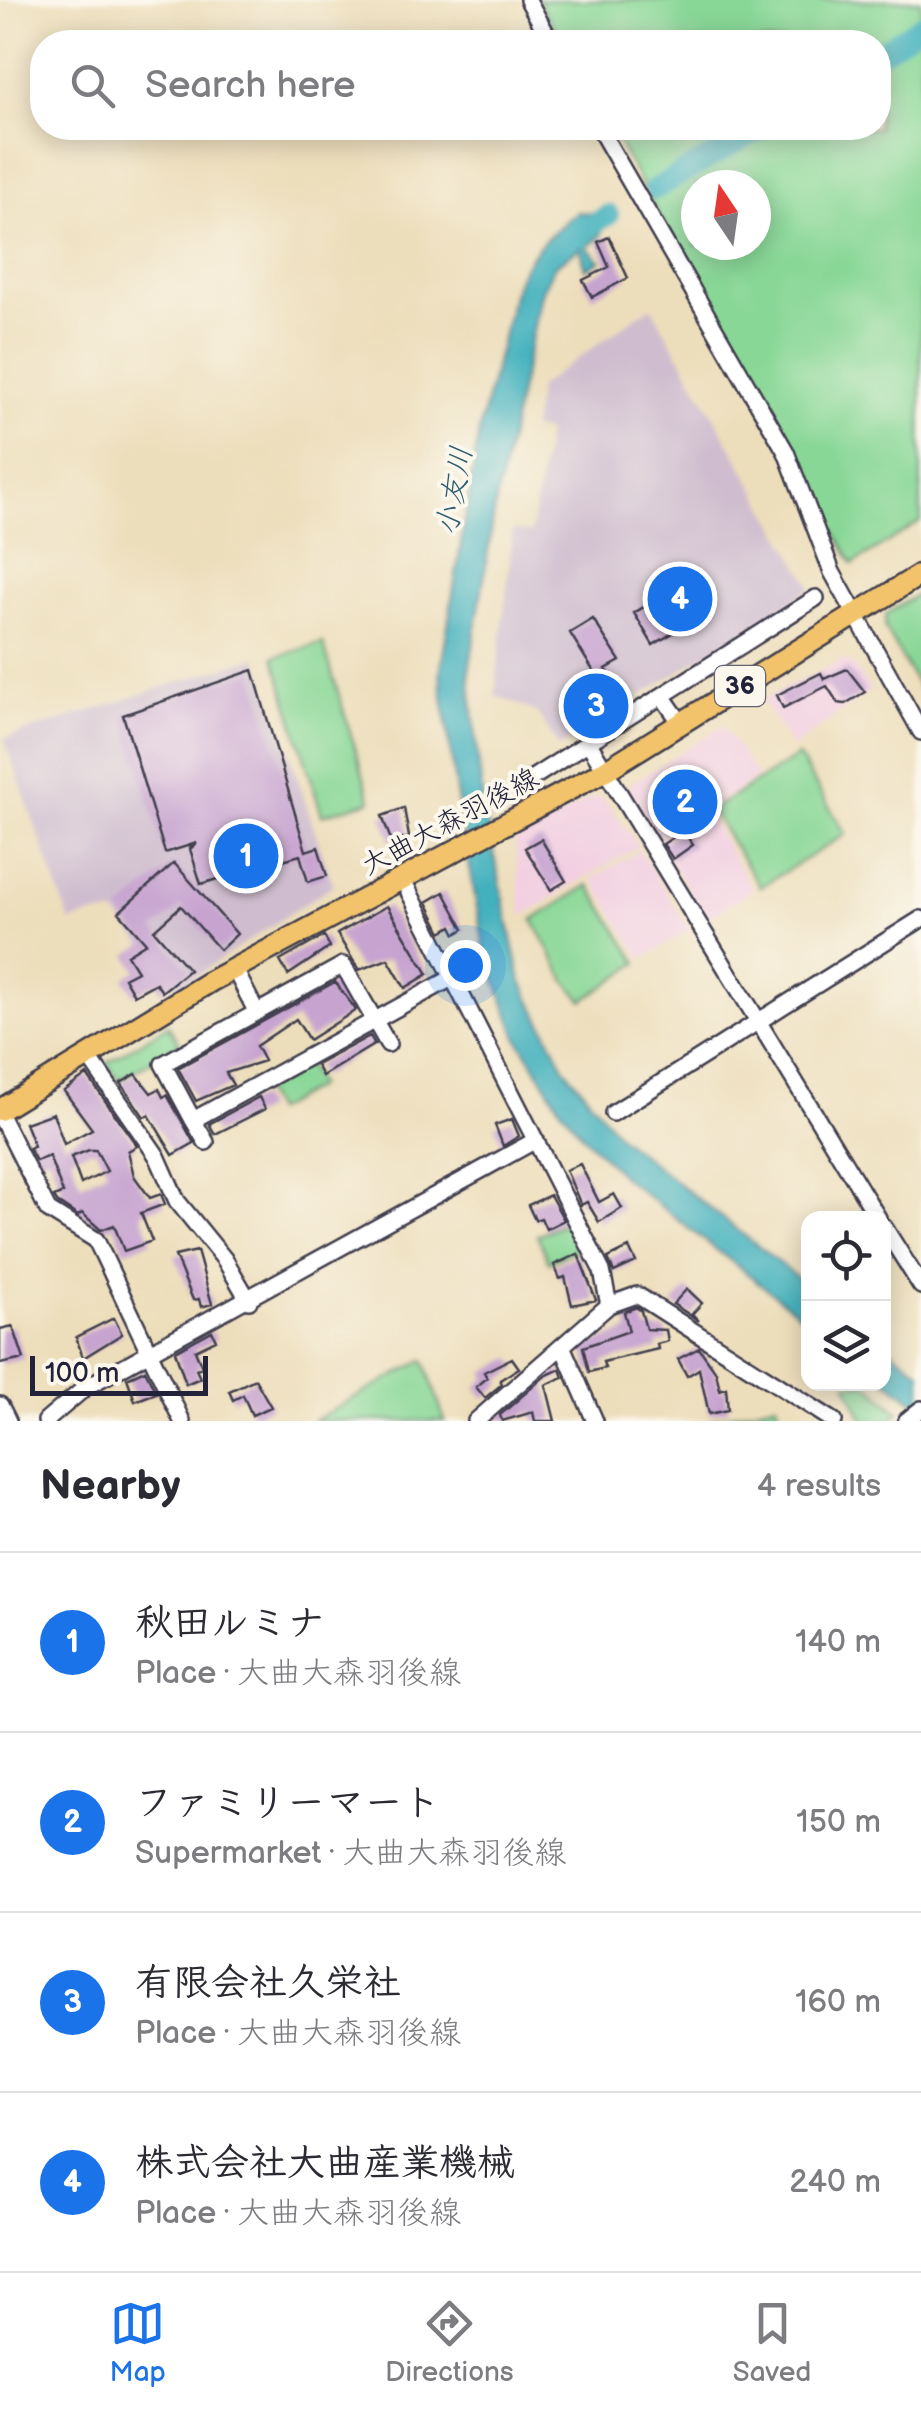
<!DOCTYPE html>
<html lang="en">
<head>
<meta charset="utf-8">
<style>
	body { margin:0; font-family:"Balsamiq Sans","Klee One",sans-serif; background:#f2f2f3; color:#2b2b33 }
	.controls { position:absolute; right:30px; bottom:30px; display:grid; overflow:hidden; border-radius:20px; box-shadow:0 5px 25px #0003 }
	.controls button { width:90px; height:90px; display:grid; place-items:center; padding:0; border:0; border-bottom:2px solid #e1e1e2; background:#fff; color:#2b2b33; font:50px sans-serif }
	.compass { position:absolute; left:681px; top:170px; width:90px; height:90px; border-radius:50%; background:#fff; box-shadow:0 5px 25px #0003; rotate:347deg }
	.scale { position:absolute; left:30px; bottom:25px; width:178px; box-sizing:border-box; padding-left:10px; border:5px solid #22223b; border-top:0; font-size:28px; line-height:35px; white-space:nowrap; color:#22223b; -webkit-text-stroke:8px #fbf7ec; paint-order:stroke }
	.you { position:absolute; left:465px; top:965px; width:35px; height:35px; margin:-25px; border:8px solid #fff; border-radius:50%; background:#1a73e8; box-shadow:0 0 0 15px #1a73e833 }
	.badge { display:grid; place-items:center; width:65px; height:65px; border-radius:50%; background:#1a73e8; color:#fff; font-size:32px; font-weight:700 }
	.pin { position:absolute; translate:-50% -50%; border:5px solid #fff; box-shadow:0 2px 10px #0006 }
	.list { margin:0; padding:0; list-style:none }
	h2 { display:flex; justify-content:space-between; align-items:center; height:130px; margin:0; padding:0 40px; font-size:42px }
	h2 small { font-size:32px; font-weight:400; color:#7c7c81 }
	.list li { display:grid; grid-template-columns:65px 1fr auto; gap:30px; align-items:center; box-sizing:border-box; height:180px; padding:0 40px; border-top:2px solid #e1e1e2 }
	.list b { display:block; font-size:38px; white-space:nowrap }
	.list p { margin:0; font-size:32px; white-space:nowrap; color:#7c7c81 }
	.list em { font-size:32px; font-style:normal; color:#7c7c81 }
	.icon { flex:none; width:55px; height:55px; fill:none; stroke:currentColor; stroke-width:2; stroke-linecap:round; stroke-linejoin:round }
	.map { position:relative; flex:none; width:921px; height:1421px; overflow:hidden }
	.search { position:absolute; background:#fff; box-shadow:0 5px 25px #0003; left:30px; right:30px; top:30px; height:110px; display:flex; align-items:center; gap:25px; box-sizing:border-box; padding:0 35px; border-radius:40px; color:#7c7c81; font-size:38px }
	.sheet { height:850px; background:#fff }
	nav { display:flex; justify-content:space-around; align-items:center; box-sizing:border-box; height:140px; border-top:2px solid #e1e1e2; background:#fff; font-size:28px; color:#7c7c81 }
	nav a { display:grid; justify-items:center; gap:5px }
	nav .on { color:#1a73e8 }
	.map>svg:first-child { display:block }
</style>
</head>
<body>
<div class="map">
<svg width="921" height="1421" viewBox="0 0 921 1421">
	<rect width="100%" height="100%" fill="#fbf7ec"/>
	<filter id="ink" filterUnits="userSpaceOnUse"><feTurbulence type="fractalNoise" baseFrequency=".01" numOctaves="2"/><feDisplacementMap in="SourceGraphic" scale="20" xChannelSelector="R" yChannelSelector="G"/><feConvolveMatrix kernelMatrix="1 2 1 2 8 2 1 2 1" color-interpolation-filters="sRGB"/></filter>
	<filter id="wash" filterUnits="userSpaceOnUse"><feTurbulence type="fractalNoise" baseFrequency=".0048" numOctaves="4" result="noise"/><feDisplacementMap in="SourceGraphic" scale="40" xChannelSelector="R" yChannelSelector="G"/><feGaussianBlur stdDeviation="2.25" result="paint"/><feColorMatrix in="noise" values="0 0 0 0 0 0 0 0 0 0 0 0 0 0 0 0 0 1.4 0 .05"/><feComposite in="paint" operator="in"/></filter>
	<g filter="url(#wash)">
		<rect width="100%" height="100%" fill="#eddebb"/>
		<path fill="#f2cfe1" d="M 842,661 L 850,662 L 871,690 L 792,748 L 762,700 Z
			M 723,726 L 758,777 L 656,840 L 628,792 L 631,783 Z
			M 602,797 L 639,846 L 522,916 L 515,841 L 590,799 Z
			M 707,813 L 753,890 L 705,919 L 658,841 Z
			M 640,850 L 690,930 L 642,959 L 592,879 Z"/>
		<path fill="#cfbdcf" d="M 651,306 L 812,588 L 559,747 L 536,712 L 495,695 L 513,530 L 531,533 L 547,432 L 532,429 L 538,387 Z
			M 257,657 L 333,885 L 179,987 L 116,914 L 92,915 L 70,922 L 4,739 Z"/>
		<path fill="#88d796" stroke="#557c68" stroke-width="2.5" fill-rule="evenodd" d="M 538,0 L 921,0 L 921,521 L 853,564 L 610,128 L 878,128 L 878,42 L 562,42 ZM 696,185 L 756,185 L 756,245 L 696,245 Z
			M 921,592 L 921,692 L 885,628 L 886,614 Z
			M 323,643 L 371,801 L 322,815 L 274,657 Z
			M 798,756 L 846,834 L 760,887 L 711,810 Z
			M 589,885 L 638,963 L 583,1001 L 566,981 L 533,920 Z
			M 168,1025 L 180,1044 L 119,1080 L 107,1063 Z
			M 307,1064 L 318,1086 L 274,1111 L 262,1089 Z
			M 572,1220 L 584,1246 L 549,1262 L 537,1235 Z
			M 424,1360 L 445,1421 L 312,1421 Z
			M 847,1384 L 868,1384 L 899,1412 L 889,1421 L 864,1421 Z
			M 777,1403 L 782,1421 L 711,1421 L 711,1420 Z"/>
		<path fill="#42b1bd" stroke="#326a7c" stroke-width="2.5" d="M 577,212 L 598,214 L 604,224 L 600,237 L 587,247 L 600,261 L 586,269 L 580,248 L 555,265 L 542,290 L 497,495 L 469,672 L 483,803 L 521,980 L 564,1067 L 620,1137 L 808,1286 L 808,1321 L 624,1178 L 583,1136 L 560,1107 L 517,1037 L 485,951 L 456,792 L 440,674 L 479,431 L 515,287 C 527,253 550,234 577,212 Z
			M 884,1344 L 921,1372 L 921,1407 L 884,1378 Z"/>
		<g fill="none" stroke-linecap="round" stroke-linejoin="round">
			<path stroke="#42b1bd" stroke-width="22" d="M 878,54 L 921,25
				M 655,189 L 762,128
				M 574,236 L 608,215"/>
		</g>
		<g id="blocks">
			<path fill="#c7a4d0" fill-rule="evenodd" d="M 609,237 L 628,278 L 592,297 L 583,280 L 609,267 L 598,242 Z
				M 690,568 L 700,583 L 694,586 L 709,611 L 653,645 L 634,613 L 677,587 L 672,579 Z
				M 593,619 L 620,661 L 606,669 L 624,696 L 607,706 L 612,713 L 596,723 L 581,699 L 602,685 L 570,633 Z
				M 847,669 L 865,692 L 845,704 L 838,703 L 827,686 L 783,708 L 777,695 L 821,673 L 824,679 Z
				M 253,670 L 306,851 L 318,847 L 327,876 L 308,882 L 300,855 L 201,884 L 190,849 L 197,843 L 165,853 L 123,715 Z
				M 692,784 L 705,805 L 678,821 L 665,800 Z
				M 404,808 L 409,837 L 392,843 L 382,816 Z
				M 683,831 L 693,845 L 673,859 L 663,844 Z
				M 541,839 L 566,881 L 551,890 L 525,848 Z
				M 174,863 L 237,934 L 220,950 L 181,906 L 154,930 L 189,970 L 162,992 L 156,983 L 134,995 L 124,978 L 137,971 L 127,955 L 146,943 L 119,912 Z
				M 444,892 L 464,929 L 456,934 L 452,926 L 442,932 L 427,902 Z
				M 387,906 L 428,974 L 405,988 L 388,959 L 359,970 L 337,934 Z
				M 324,936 L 330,947 L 288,975 L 280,961 Z
				M 335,982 L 356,1010 L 309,1040 L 296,1019 L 256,1046 L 264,1061 L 226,1073 L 233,1085 L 196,1101 L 178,1068 Z
				M 370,1036 L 375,1044 L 322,1076 L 316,1065 Z
				M 136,1074 L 151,1093 L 159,1089 L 163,1097 L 167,1095 L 194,1143 L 173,1155 L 149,1115 L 144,1117 L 121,1083 Z
				M 87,1075 L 137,1146 L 128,1151 L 134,1176 L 150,1198 L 161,1194 L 165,1204 L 141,1213 L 152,1241 L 124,1251 L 114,1225 L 101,1230 L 82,1213 L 78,1216 L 57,1202 L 54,1197 L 63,1193 L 49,1156 L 36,1161 L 29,1148 L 34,1146 L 25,1123 L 53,1113 L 64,1144 L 92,1129 L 64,1091 ZM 89,1150 L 96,1150 L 107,1171 L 81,1184 L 71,1157 Z
				M 259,1097 L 265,1109 L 215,1134 L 209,1124 Z
				M 512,1119 L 519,1136 L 503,1146 L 495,1125 Z
				M 580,1164 L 599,1202 L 614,1194 L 622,1208 L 599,1222 L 587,1202 L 581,1205 L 566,1170 Z
				M 550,1195 L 564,1220 L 546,1229 L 541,1218 L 535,1220 L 528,1205 Z
				M 629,1248 L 636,1262 L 614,1272 L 608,1258 Z
				M 197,1251 L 212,1304 L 201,1307 L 199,1299 L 193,1300 L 175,1256 Z
				M 578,1254 L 596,1300 L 572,1305 L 565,1277 L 560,1279 L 554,1265 Z
				M 687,1289 L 702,1303 L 692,1314 L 699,1321 L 673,1304 Z
				M 636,1307 L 641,1311 L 646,1329 L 666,1330 L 668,1341 L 657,1344 L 658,1349 L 603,1362 L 605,1368 L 589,1372 L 583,1347 L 629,1331 L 624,1312 Z
				M 114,1318 L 122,1334 L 83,1358 L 76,1337 Z
				M 13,1326 L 24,1359 L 0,1364 L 0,1329 Z
				M 212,1331 L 216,1340 L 195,1350 L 202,1367 L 196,1369 L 200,1378 L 186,1384 L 175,1351 Z
				M 699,1348 L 716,1372 L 720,1390 L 726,1388 L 728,1410 L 709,1414 L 699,1369 L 687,1376 L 678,1359 Z
				M 512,1358 L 519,1368 L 500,1380 L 502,1384 L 485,1398 L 476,1387 L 487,1378 L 484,1372 Z
				M 560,1369 L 563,1377 L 546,1385 L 555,1421 L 535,1421 L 533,1412 L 502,1421 L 500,1415 L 545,1376 Z
				M 145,1370 L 156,1393 L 135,1401 L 127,1378 Z
				M 255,1379 L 271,1407 L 252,1415 L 243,1395 L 233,1400 L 229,1391 Z"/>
		</g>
	</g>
	<g filter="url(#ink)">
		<use href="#blocks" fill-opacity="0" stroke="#403e4e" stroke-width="2.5"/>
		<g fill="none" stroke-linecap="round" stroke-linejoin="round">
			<g stroke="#403e4e" stroke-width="20">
				<path id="minor" d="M 528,0 L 551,42
					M 599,128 L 786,452 L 832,572 L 921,732
					M 662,696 L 681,723
					M 588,742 L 878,1218
					M 526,782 L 816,598
					M 403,880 L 602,1271 L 609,1305
					M 234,968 L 256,1011
					M 388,1044 L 343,965 L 163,1064 L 193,1120 L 450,979
					M 90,1059 L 157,1156 L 177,1201 L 225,1260 L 249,1301
					M 613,1113 L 921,919
					M 0,1115 L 48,1210 L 96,1240 L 182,1421
					M 193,1120 L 206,1142
					M 884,1227 L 921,1286
					M 563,1348 L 595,1421
					M 0,1405 L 8,1421
					M 46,1421 L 86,1387 L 536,1140
					M 476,1421 L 609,1305 L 637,1295 L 834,1421
					M 906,1421 L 921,1409"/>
			</g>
			<g stroke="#403e4e" stroke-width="25">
				<path id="major" d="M 0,1110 L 211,981 L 606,770 L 921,574"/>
			</g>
			<use href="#minor" stroke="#fff" stroke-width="15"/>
			<use href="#major" stroke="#f2c36a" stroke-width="20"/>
		</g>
	</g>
	<g text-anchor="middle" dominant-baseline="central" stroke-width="8" stroke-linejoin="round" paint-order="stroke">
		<rect fill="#fbf7ec" stroke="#636270" stroke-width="2.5" x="715" y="666" width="50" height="40" rx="8"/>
		<g font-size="25" font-weight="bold" fill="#22223b">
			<text x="740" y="686">36</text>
		</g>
		<g font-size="28" fill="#22223b" stroke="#fbf7ec">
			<text transform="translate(450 822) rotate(-28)">大曲大森羽後線</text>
		</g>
		<g font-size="30" font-style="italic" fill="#2f5b6f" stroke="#fbf7ec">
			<text transform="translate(455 491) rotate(-80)">小友川</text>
		</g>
	</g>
</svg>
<div class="controls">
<button><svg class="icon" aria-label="locate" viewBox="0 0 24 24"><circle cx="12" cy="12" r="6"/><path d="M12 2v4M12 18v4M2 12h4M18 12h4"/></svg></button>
<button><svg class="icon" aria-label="layers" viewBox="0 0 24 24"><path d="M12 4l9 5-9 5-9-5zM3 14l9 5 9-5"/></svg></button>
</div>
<svg class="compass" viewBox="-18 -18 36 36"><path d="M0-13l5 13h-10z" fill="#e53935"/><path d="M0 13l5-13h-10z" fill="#7c7c81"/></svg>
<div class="scale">100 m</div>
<div class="you"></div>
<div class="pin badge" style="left:246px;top:856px">1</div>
<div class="pin badge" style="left:685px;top:802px">2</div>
<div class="pin badge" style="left:596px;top:706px">3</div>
<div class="pin badge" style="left:680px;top:599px">4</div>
<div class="search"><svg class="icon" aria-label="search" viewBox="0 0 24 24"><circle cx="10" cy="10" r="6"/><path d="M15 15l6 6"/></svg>Search here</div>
</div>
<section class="sheet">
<h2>Nearby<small>4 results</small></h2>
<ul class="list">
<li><span class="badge">1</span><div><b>秋田ルミナ</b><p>Place · 大曲大森羽後線</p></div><em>140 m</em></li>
<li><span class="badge">2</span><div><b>ファミリーマート</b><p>Supermarket · 大曲大森羽後線</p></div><em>150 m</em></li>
<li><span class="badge">3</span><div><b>有限会社久栄社</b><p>Place · 大曲大森羽後線</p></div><em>160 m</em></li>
<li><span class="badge">4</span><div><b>株式会社大曲産業機械</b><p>Place · 大曲大森羽後線</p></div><em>240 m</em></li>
</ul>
</section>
<nav>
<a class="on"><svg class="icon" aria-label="map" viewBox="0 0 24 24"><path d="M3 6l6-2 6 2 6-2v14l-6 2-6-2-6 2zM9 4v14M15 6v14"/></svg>Map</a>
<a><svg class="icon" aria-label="directions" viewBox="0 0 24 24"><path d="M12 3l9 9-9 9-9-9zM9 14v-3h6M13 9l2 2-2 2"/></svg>Directions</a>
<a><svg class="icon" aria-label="saved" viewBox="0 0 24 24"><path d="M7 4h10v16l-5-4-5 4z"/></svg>Saved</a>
</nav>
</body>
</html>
